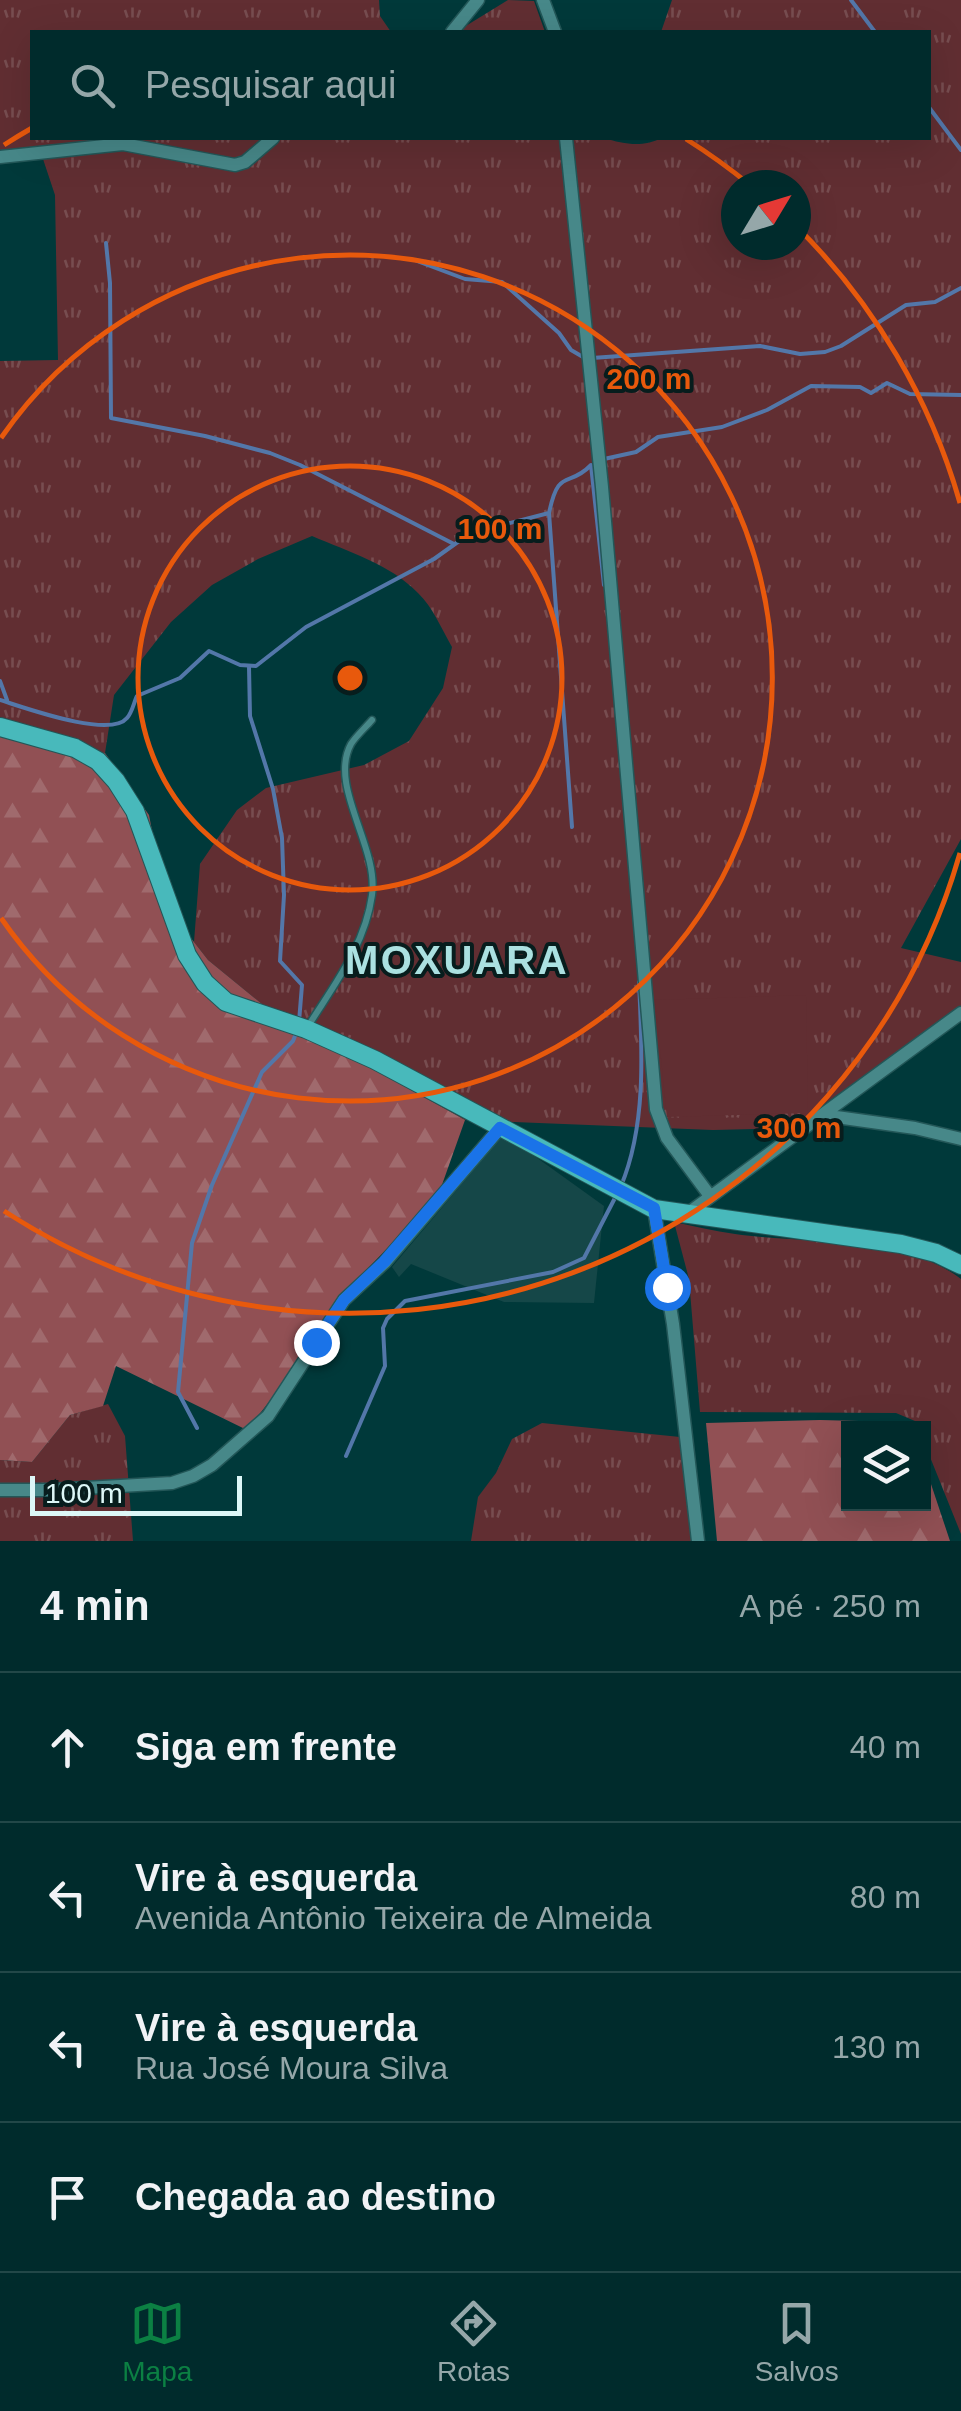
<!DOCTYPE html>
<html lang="pt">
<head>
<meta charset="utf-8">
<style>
	body { margin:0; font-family:Helvetica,sans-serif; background:#0e3738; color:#f1f3f6 }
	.controls { position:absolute; right:30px; bottom:30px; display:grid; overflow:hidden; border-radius:0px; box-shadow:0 10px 40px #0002 }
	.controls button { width:90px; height:90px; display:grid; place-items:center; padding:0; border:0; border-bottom:2px solid #224748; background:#002b2c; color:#f1f3f6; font:50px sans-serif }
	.compass { position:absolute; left:721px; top:170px; width:90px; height:90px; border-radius:50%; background:#002b2c; box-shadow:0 10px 40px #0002; rotate:52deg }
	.scale { position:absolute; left:30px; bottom:25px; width:212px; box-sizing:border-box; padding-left:10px; border:5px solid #ddf7f7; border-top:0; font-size:28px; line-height:35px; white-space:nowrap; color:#ddf7f7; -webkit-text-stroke:8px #071d1d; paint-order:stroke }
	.stop { position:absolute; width:30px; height:30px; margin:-22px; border:8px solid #1a73e8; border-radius:50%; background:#fff }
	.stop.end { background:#1a73e8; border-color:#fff; box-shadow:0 2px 10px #0008 }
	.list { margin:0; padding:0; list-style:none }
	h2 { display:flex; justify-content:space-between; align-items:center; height:130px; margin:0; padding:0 40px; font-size:42px }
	h2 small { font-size:32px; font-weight:400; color:#95a7a9 }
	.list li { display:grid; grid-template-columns:65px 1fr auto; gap:30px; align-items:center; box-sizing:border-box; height:150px; padding:0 40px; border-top:2px solid #224748 }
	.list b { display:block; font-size:38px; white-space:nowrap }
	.list p { margin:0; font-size:32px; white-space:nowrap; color:#95a7a9 }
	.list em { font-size:32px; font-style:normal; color:#95a7a9 }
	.icon { flex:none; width:55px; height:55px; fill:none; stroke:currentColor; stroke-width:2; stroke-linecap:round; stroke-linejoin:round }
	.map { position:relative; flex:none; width:961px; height:1541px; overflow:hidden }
	.search { position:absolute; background:#002b2c; box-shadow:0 10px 40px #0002; left:30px; right:30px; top:30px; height:110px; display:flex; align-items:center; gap:25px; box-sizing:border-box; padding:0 35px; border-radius:0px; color:#95a7a9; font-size:38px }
	.sheet { height:730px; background:#002b2c }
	nav { display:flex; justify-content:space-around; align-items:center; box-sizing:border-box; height:140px; border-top:2px solid #224748; background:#002b2c; font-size:28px; color:#95a7a9 }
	nav a { display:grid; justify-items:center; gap:5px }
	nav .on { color:#0b8043 }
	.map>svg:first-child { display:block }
</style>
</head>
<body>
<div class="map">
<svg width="961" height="1541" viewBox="0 0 961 1541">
	<defs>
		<pattern id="grass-tufts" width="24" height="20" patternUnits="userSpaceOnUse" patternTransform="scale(2.5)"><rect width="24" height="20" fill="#612e32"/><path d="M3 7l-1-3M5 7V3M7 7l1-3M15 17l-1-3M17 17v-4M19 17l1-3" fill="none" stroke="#774d50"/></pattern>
		<pattern id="forest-firs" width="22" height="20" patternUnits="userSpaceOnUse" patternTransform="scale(2.5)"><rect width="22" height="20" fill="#915054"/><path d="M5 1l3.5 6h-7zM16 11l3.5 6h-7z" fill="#a06a6d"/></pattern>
	</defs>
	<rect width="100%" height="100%" fill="#00393a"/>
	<path fill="#154748" d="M 504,1134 L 604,1206 L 594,1303 L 504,1302 L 411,1264 L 399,1277 L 392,1267 Z"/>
	<path fill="url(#grass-tufts)" fill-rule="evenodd" d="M 0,0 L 379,0 L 380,16 L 391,32 L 32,32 L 32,138 L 603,138 C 625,144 641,148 662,138 L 928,138 L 928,32 L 661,32 L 672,0 L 961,0 L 961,839 L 901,948 L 961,962 L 961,1006 L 791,1128 L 713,1130 L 465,1120 L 273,1013 L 208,960 L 194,942 L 200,864 L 237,810 L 266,788 L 364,765 L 409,741 L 443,688 L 452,647 C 442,630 433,607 418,593 C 390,564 349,552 312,536 L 258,559 L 212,585 L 171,622 L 114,695 L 105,753 L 0,734 L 0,361 L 58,360 L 55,195 L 43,159 L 0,163 ZM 736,185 L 796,185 L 796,245 L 736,245 Z
		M 508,0 L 534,1 L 545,32 L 456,32 Z
		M 674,1222 C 694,1226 714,1231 735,1234 C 804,1244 904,1235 961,1279 L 961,1534 L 924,1442 L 924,1428 L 918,1428 L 915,1421 L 896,1413 L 700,1412 L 689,1279 Z
		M 108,1404 L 125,1436 L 133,1541 L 0,1541 L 0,1460 L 32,1462 L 70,1415 Z
		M 542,1423 L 680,1437 L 692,1541 L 471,1541 L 478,1497 L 496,1473 L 512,1439 Z"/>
	<path fill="url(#forest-firs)" d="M 0,734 L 105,753 L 149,815 L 155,846 L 187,933 L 208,960 L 273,1013 L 465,1120 L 438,1196 L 339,1298 L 287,1379 L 247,1430 L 116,1366 L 103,1406 L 70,1415 L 32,1462 L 0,1460 Z
		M 820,1420 L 898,1422 L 911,1428 L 848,1428 L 848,1504 L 924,1504 L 924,1463 L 950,1541 L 717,1541 L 706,1423 Z"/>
	<path fill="#612e32" d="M 806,995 L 808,1113 L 667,1117 L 655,1000 Z"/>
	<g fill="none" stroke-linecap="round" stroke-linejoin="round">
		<path stroke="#5377a9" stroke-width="4" d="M 851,0 L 875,32
			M 928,106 L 961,150
			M 106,243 L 110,283 L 111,418 L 205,436 L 270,453 L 300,465 L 454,544
			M 417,261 L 465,279 L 502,282 L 559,333 L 571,350 L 583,357
			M 592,358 L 760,346 L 800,354 L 825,352 L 841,346 L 906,305 L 935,302 L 961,288
			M 604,459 L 636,452 L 658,437 L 722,427 L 767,410 L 811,386 L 860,387 L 871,393 L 887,383 L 910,394 L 961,395
			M 591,465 L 604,585
			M 249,667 L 250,716 L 273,789 L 282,838 L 284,895 L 280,961 L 302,985 L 299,1022
			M 0,681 L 7,700
			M 0,700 C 23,707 110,739 127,718 C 132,713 134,702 137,696 L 180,678 L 209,651 L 240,665 L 256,666 L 306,627 L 434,559 L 462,539 L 479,531 L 549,513
			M 572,827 L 549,513 C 559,466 568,489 591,465
			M 621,1186 C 647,1124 642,1047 639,982
			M 197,1428 L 178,1392 L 192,1243 L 212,1185 L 262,1072 L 293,1041 L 297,1031
			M 346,1456 L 385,1366 L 383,1328 L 387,1319 L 405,1301 L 553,1272 L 584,1258 L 617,1194"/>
		<g stroke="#235758" stroke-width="9">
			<path id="lane" d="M 307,1028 C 333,986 365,946 372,895 C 379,847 328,786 351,744 C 356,736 365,728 372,720"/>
		</g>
		<g stroke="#235758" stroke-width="15">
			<path id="street" d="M 543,0 L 555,32
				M 452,32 L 478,0
				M 566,138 L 602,487 L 656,1109 L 667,1138 L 710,1196
				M 0,157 L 123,144 L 235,165 L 245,162 L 273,138
				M 822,1115 L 915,1128 L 961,1139
				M 654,1209 L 673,1324 L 698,1541
				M 687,1214 L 961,1013
				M 0,1490 L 51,1490 L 172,1483 L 193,1476 L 212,1465 L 268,1416 L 344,1300 L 385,1262 L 500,1128"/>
		</g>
		<g stroke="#235758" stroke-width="20">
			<path id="secondary" d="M 0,727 L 75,748 L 98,761 L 116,781 L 135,811 L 187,955 L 205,983 L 226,1002 L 306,1029 L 375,1060 L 654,1209 L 901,1244 L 936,1253 L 961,1265"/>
		</g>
		<use href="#lane" stroke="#478889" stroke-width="6"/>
		<use href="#street" stroke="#478889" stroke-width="12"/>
		<use href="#secondary" stroke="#48b9bb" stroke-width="18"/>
	</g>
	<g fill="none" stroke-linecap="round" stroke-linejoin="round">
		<path stroke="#1a73e8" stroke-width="12" d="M 316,1342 L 344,1300 L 384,1262 L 500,1128 L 654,1208 L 667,1287"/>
	</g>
	<g fill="none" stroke="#e8590c" stroke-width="5">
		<circle cx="350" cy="678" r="212"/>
		<path d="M1 438A423 423 0 1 1 1 918"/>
		<path d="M960 853A635 635 0 0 1 4 1211M4 145A635 635 0 0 1 32 128M686 139A635 635 0 0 1 750 185M799 229A635 635 0 0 1 960 503"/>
	</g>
	<g text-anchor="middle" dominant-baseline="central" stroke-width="8" stroke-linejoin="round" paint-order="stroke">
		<g font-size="40" font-weight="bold" letter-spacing="2.5" fill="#abe1e1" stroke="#071d1d">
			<text x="457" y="960">MOXUARA</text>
		</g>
	</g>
	<circle cx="350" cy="678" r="15" fill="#e8590c" stroke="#071d1d" stroke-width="5"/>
	<g font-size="30" text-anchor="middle" font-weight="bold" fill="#e8590c" stroke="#071d1d" stroke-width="8" stroke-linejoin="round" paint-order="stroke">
		<text x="649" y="389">200 m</text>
		<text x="500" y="539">100 m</text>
		<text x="799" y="1138">300 m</text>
	</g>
</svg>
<div class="controls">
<button><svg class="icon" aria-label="layers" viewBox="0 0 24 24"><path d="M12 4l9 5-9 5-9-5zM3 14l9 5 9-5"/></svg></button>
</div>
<svg class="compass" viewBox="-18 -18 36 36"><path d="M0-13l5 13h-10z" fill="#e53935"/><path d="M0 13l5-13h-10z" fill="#95a7a9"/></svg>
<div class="scale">100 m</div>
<div class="stop" style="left:667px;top:1287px"></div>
<div class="stop end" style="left:316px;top:1342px"></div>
<div class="search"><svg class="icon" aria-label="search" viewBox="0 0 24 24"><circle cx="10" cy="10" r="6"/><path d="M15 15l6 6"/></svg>Pesquisar aqui</div>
</div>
<section class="sheet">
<h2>4 min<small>A pé · 250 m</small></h2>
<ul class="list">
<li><svg class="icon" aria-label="ahead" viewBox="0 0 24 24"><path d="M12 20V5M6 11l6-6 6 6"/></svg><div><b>Siga em frente</b></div><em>40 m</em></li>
<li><svg class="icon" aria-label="left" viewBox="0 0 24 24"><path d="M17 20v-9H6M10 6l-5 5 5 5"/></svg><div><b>Vire à esquerda</b><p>Avenida Antônio Teixeira de Almeida</p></div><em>80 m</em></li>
<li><svg class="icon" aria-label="left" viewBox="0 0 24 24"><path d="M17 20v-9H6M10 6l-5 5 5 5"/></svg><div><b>Vire à esquerda</b><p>Rua José Moura Silva</p></div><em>130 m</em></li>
<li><svg class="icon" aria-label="arrive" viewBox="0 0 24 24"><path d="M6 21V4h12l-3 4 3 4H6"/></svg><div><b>Chegada ao destino</b></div></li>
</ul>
</section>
<nav>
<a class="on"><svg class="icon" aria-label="map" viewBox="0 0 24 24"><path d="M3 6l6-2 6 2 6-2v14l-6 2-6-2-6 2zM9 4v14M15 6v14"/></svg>Mapa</a>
<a><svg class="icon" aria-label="directions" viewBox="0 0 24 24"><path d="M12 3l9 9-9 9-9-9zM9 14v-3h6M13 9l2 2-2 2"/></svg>Rotas</a>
<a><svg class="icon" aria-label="saved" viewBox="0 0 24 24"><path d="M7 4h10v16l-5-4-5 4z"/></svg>Salvos</a>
</nav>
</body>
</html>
